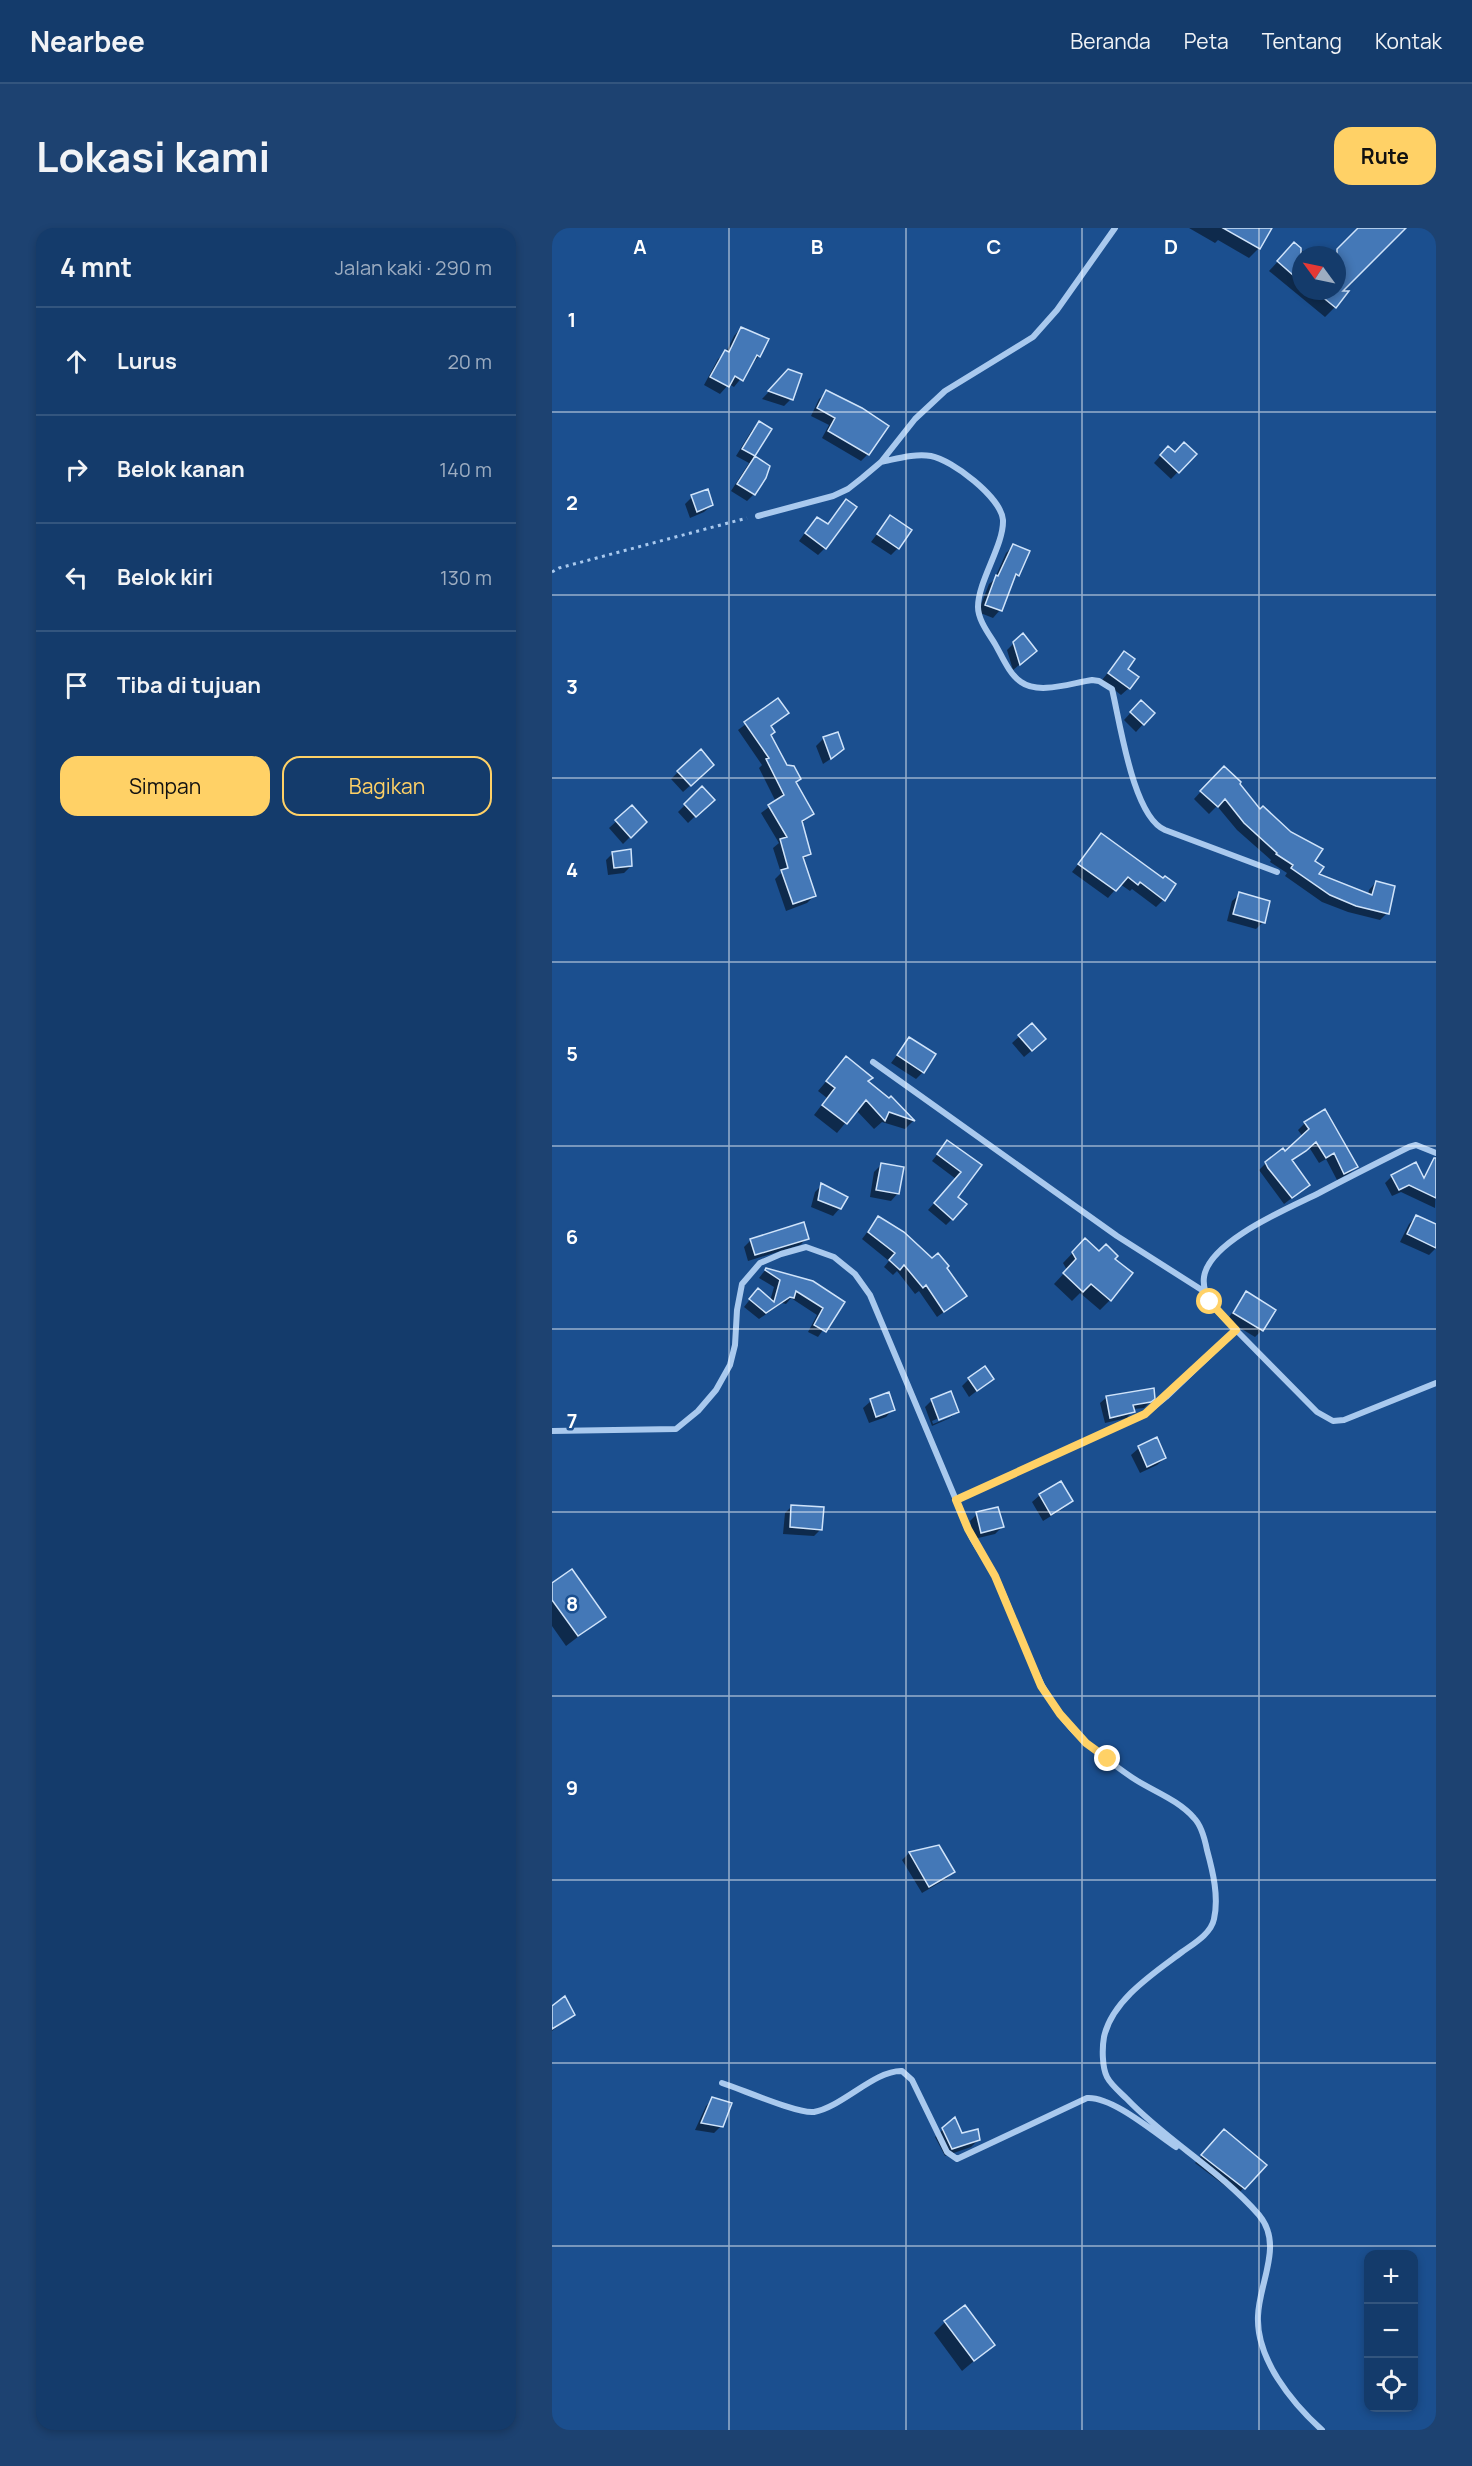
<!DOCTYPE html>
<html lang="id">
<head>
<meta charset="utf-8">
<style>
	body { margin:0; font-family:Manrope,sans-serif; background:#1d4271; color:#f1f3f6 }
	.controls { position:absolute; right:18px; bottom:18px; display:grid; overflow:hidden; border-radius:12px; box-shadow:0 3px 9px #0003 }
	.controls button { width:54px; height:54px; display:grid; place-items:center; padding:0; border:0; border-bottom:2px solid #33557e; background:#143b6b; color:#f1f3f6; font:30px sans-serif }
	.compass { position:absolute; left:740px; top:18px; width:54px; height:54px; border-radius:50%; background:#143b6b; box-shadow:0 3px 9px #0003; rotate:303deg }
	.stop { position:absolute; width:18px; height:18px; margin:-14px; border:4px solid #ffd166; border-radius:50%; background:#fff }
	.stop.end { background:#ffd166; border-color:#fff; box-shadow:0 2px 6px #0008 }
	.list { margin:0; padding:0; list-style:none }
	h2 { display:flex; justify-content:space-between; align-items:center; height:78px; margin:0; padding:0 24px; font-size:26px }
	h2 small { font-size:20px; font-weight:400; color:#9dadc1 }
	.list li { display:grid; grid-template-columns:39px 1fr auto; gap:18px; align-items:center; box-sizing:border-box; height:108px; padding:0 24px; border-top:2px solid #33557e }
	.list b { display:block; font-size:22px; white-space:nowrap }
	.list em { font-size:20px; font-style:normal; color:#9dadc1 }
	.actions { display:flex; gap:12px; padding:18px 24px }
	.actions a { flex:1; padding:14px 0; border:2px solid #ffd166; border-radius:18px; text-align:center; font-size:21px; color:#ffd166 }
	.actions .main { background:#ffd166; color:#111 }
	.icon { flex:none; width:33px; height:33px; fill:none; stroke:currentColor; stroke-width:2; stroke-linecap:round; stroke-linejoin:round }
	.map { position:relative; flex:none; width:884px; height:2202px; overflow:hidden; border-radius:18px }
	header { display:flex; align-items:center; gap:36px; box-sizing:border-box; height:84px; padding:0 30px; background:#143b6b; border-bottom:2px solid #33557e }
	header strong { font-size:28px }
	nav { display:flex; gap:33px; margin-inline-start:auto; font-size:21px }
	.intro { display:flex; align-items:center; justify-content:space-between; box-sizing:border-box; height:144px; padding:0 36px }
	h1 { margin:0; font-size:42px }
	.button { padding:15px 27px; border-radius:18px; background:#ffd166; color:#111; font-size:21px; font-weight:700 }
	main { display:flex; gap:36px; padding:0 36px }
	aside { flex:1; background:#143b6b; border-radius:18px; box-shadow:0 3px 9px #0003 }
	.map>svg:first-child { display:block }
</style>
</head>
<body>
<header>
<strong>Nearbee</strong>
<nav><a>Beranda</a><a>Peta</a><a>Tentang</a><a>Kontak</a></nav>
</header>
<div class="intro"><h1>Lokasi kami</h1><a class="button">Rute</a></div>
<main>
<aside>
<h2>4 mnt<small>Jalan kaki · 290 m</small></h2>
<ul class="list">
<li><svg class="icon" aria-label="ahead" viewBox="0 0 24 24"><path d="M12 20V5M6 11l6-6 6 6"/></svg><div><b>Lurus</b></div><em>20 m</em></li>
<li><svg class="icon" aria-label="right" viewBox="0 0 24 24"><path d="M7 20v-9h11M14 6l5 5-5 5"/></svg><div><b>Belok kanan</b></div><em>140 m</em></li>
<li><svg class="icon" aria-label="left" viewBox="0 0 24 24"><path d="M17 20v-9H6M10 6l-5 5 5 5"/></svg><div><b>Belok kiri</b></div><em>130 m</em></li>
<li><svg class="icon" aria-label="arrive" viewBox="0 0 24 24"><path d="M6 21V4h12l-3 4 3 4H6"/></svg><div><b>Tiba di tujuan</b></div></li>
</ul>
<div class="actions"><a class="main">Simpan</a><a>Bagikan</a></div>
</aside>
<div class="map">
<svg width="884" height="2202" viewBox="0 0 884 2202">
	<rect width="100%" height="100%" fill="#1b4f8f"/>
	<path fill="#0007" fill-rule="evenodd" d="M 637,0 L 718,0 L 707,20 L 697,30 L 666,12 L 663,15 Z
		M 808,0 L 848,0 L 790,63 L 783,79 L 773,89 L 717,43 L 742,16 L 755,27 L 749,27 L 749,63 L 785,63 L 785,27 L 781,27 Z
		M 189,100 L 207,128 L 182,159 L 177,156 L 168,166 L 152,157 L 166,131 L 174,124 L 182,108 Z
		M 229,151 L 239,171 L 232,178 L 210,171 Z
		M 275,164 L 316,226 L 309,233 L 270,210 L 277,197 L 259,188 L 267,171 Z
		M 207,195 L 218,202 L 201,228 L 217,238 L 202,266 L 195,273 L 179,263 L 197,235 L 184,228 L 200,202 Z
		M 643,226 L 619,251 L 602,235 L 609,227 Z
		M 140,269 L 160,277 L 152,284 L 138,290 L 133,276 Z
		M 294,273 L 273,320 L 266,327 L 247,313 L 258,298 L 275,297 Z
		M 338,289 L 346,320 L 339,327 L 319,314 Z
		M 461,318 L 466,347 L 460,352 L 448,382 L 441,390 L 426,384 L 437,356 L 442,352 L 454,325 Z
		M 462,415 L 476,430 L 461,442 L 455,422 Z
		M 572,425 L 577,460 L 569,467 L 550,452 Z
		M 226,472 L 235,485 L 218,499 L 218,507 L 234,539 L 248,551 L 243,556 L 260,586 L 249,596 L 257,626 L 250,633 L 262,668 L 255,675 L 234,683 L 223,651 L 229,645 L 221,620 L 227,615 L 209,585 L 224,574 L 207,540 L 210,537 L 186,502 Z
		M 582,481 L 601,485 L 584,504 L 572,492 Z
		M 285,505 L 283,528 L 271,536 L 264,518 L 271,511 Z
		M 126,544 L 153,544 L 131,564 L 119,551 Z
		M 664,547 L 686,555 L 708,583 L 761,634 L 765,647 L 816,667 L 817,662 L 824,654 L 835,685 L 828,692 L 796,684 L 770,674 L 733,648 L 735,645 L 718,634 L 719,632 L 685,602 L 665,578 L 657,586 L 642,571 Z
		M 150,560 L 160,572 L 136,595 L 126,584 Z
		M 80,579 L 93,594 L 71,616 L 57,600 Z
		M 549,607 L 611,672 L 604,679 L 580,661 L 578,663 L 568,656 L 556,670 L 520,644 Z
		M 61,625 L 79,638 L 72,645 L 56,647 L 54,632 Z
		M 688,666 L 711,694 L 704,701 L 675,693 L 680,673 Z
		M 480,797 L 485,818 L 472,829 L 460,815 Z
		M 357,811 L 371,844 L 364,851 L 339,835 Z
		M 294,830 L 314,854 L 337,872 L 339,870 L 362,892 L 353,901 L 330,894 L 322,901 L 304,882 L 285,905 L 262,887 L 275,870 L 266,863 Z
		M 753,895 L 805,938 L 798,945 L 785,952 L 774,931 L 767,935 L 757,919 L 739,934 L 749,963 L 732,976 L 707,942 L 714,935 L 733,925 L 751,909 L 746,902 Z
		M 396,913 L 428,937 L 404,969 L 400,991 L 394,997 L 376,982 L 404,951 L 380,933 Z
		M 330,936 L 346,965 L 339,973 L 318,969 L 322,944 Z
		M 880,937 L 884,939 L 883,980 L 849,964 L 840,968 L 833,955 L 840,948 L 870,950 Z
		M 270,957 L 288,980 L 281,988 L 259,979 L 263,964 Z
		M 864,989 L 884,998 L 884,1020 L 877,1027 L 848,1014 L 857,996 Z
		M 326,990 L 380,1032 L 393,1040 L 413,1068 L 385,1089 L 367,1063 L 363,1066 L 345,1043 L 341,1047 L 332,1039 L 337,1033 L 310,1011 Z
		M 255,1010 L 248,1017 L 196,1033 L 192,1019 L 199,1012 Z
		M 533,1012 L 547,1025 L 561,1031 L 558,1072 L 548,1082 L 528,1065 L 520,1073 L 502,1056 L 515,1042 L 511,1035 Z
		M 214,1041 L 291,1074 L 266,1109 L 256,1104 L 265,1087 L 239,1070 L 234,1076 L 230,1075 L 207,1091 L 192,1079 L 200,1069 L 218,1073 L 222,1059 L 207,1050 Z
		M 694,1065 L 710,1102 L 703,1109 L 675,1092 Z
		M 417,1151 L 440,1151 L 417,1169 L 410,1158 Z
		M 555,1169 L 602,1170 L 592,1180 L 581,1181 L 575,1190 L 553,1195 L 548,1175 Z
		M 380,1172 L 405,1183 L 398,1190 L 380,1198 L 373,1179 ZM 399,1185 L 399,1189 L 381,1196 L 380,1193 Z
		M 319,1173 L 341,1181 L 334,1189 L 317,1195 L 311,1180 Z
		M 604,1211 L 613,1230 L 605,1237 L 588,1245 L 579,1227 L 587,1220 Z
		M 488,1267 L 519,1273 L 512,1280 L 491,1293 L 480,1274 Z
		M 240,1278 L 269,1301 L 262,1308 L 231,1306 L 233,1285 Z
		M 425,1286 L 450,1299 L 443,1306 L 422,1311 L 418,1293 Z
		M 0,1357 L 52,1389 L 14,1418 L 0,1398 Z
		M 387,1619 L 401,1644 L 394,1651 L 370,1665 L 350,1632 L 357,1625 Z
		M 0,1780 L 21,1787 L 0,1803 Z
		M 161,1871 L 169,1898 L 162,1905 L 143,1902 L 154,1878 Z
		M 402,1891 L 409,1906 L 426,1912 L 419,1919 L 393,1928 L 383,1909 Z
		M 665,1911 L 712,1938 L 685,1967 L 643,1935 Z
		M 393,2094 L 441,2117 L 410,2143 L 382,2105 Z"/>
	<path fill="#4478b7" stroke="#cfe3fa" stroke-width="1.5" d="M 671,0 L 720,0 L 708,21 Z
		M 806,0 L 854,0 L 791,63 L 797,63 L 784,80 L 763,63 L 785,63 L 785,21 Z
		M 742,14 L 749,20 L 749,54 L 725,33 Z
		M 189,99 L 217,111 L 208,129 L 205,127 L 191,153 L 183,148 L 177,159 L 158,149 L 173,122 L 177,124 Z
		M 236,141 L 250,146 L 241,172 L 216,163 Z
		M 274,162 L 310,180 L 337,198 L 317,227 L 276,203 L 283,190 L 265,180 Z
		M 207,193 L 220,201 L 203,228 L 190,221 Z
		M 632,214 L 645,226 L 627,245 L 608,227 L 616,218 L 623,224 Z
		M 203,228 L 218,238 L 214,250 L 203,267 L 185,256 Z
		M 156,261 L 161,277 L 145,284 L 139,267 Z
		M 294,271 L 305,279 L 274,321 L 253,305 L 265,289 L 276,296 Z
		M 338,287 L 360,302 L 347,321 L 325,306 Z
		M 461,316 L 478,323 L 467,348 L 464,346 L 450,383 L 433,377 L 444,347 L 446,348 Z
		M 471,405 L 485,423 L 468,437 L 461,414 Z
		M 572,423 L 583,431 L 576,441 L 587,449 L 578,461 L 556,445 Z
		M 226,470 L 237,485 L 219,498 L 223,504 L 219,507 L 235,537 L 242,538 L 249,551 L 244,554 L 262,586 L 250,593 L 259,626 L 251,629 L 264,668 L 241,676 L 229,642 L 236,640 L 228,611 L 235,609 L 216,577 L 232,567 L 214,531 L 217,530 L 192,494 Z
		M 589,472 L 603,485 L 592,497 L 578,484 Z
		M 286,504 L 292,521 L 279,531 L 271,509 Z
		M 149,521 L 162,537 L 139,558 L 125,543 Z
		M 672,538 L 689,554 L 688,556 L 708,581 L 711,578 L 739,604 L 771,621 L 763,633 L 772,639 L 767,646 L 820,667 L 824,653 L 843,658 L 837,686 L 804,678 L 778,667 L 739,640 L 741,637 L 724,626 L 725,625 L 692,595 L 673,571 L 666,579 L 648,563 Z
		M 150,558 L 163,572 L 144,589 L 132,576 Z
		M 80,577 L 95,594 L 79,610 L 63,592 Z
		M 549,605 L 611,650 L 613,648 L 624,656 L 613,673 L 588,654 L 586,657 L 576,649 L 564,663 L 526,636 Z
		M 79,621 L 80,638 L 62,640 L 60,624 Z
		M 687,664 L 718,673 L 713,695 L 681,686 Z
		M 480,795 L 494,811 L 480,823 L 466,807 Z
		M 357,809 L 384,826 L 372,845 L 345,827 Z
		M 294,828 L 321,850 L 316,853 L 337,870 L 339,868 L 363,893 L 337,884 L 333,893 L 314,872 L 295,896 L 270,877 L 283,860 L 274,853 Z
		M 773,881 L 806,939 L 792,946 L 782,925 L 774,930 L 764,914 L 754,923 L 740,932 L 758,957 L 740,970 L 716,940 L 713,934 L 731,920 L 733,923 L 757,901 L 752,894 Z
		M 395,912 L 430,937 L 406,969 L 415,976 L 401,992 L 382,975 L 409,944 L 385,926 Z
		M 882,930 L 884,930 L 884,970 L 857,957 L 847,962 L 839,947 L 864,934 L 872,950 Z
		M 329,935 L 352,939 L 347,966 L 324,962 Z
		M 269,955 L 296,969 L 289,981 L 266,972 Z
		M 864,987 L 884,996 L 884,1020 L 855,1006 Z
		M 326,988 L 352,1004 L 380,1030 L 386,1025 L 397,1038 L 395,1040 L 415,1068 L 392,1084 L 374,1057 L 371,1060 L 352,1037 L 348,1042 L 337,1032 L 343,1025 L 316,1004 Z
		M 252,994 L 257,1011 L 203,1027 L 198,1011 Z
		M 533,1010 L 547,1023 L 554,1016 L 566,1028 L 563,1031 L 581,1045 L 559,1073 L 539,1056 L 531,1064 L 511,1045 L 524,1031 L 520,1024 Z
		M 214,1040 L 261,1053 L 293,1074 L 274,1104 L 262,1097 L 271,1080 L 244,1063 L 242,1070 L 238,1069 L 214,1085 L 197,1071 L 206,1060 L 222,1074 L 228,1052 L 213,1042 Z
		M 694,1063 L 724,1082 L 711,1103 L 681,1085 Z
		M 433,1138 L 442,1151 L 425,1163 L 416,1150 Z
		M 602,1160 L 603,1171 L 599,1174 L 581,1177 L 583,1184 L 558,1190 L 554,1168 Z
		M 399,1163 L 407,1184 L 387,1192 L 379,1171 Z
		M 337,1164 L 343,1182 L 324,1189 L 318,1171 Z
		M 605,1209 L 614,1230 L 595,1239 L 586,1218 Z
		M 509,1253 L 521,1273 L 499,1287 L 487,1266 Z
		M 239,1277 L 272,1279 L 270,1302 L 238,1299 Z
		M 446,1279 L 452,1299 L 429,1305 L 424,1284 Z
		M 20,1341 L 54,1389 L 26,1408 L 0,1372 L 0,1355 Z
		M 387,1617 L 403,1644 L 377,1659 L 357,1624 Z
		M 13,1768 L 23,1787 L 0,1801 L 0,1778 Z
		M 160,1869 L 180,1875 L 171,1899 L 149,1895 Z
		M 403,1889 L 410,1905 L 426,1901 L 428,1912 L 400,1921 L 390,1900 Z
		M 672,1901 L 715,1937 L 693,1961 L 649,1927 Z
		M 413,2077 L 443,2117 L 422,2133 L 392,2093 Z"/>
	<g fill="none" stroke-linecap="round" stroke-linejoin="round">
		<path stroke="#a9c9ee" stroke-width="3" stroke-dasharray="3 4.5" stroke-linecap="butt" d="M 0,344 L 7,340 L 195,290"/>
		<path stroke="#a9c9ee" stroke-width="6" d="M 329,234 C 344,231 363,225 379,228 C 400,232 449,269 451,292 C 452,317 426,353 426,379 C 426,392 437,406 443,416 C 450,428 457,446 469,454 C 487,467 519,455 540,452 L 547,453 L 560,461 C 568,494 581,589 613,602 L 725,644
			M 206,288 L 281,268 L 296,261 L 310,250 L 329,234 L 363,191 L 393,163 L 481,109 L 505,82 L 563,0
			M 321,834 L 565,1008 L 653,1064
			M 684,1102 C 671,1088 649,1072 652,1049 C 657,1013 737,980 767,965 C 797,949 827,934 857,919 L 864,917 L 884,925
			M 0,1203 L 124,1201 L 146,1183 L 164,1162 L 178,1137 L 183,1117 L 185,1082 L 190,1056 L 208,1035 L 229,1026 L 254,1019 L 282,1029 L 303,1046 L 318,1067 L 404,1272 L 593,1186 L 614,1169 L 684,1102 L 765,1184 L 781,1193 L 792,1192 L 884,1155
			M 404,1272 C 409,1285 414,1298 420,1310 C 428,1324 437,1336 444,1350 C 471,1407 485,1475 537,1517 C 552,1529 568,1542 584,1552 C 603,1564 626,1572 642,1590 C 650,1598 653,1612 655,1622 C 661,1644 667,1669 662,1691 C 659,1706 641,1716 630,1724 C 602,1745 560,1772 552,1809 C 550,1820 550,1839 555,1849 C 559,1857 569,1865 575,1871 C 615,1913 668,1942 707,1987 C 732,2017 707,2054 706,2088 C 704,2131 740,2175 770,2202
			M 170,1855 C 189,1861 246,1886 262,1884 C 290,1879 323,1842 350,1843 L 360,1852 L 395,1924 L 405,1931 L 535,1870 C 560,1868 603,1905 624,1919"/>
	</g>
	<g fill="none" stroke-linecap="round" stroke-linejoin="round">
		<path stroke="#ffd166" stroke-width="8" d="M 556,1531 L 534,1515 L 508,1486 L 489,1458 L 443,1348 L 416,1301 L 404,1272 L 593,1186 L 684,1102 L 658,1074"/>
	</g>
	<path fill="none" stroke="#fff" stroke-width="1.5" stroke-opacity="0.55" d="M 177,0 L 177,2202M 354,0 L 354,2202M 530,0 L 530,2202M 707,0 L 707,2202M 0,184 L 884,184M 0,367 L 884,367M 0,550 L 884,550M 0,734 L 884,734M 0,918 L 884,918M 0,1101 L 884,1101M 0,1284 L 884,1284M 0,1468 L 884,1468M 0,1652 L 884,1652M 0,1835 L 884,1835M 0,2018 L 884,2018"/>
	<g font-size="20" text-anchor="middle" font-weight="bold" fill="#fff" stroke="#1b4f8f" stroke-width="5" stroke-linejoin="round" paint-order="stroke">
		<text x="88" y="26">A</text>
		<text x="265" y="26">B</text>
		<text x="442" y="26">C</text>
		<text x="619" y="26">D</text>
		<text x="20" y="99">1</text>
		<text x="20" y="282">2</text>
		<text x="20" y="466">3</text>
		<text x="20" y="649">4</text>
		<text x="20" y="833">5</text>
		<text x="20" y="1016">6</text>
		<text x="20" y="1200">7</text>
		<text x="20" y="1383">8</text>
		<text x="20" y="1567">9</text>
	</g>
</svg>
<div class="controls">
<button>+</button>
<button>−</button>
<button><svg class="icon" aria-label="locate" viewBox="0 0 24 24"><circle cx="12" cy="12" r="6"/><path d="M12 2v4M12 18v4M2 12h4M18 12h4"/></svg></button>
</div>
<svg class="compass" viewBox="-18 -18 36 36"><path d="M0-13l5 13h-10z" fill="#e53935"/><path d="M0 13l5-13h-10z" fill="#9dadc1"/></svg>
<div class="stop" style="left:658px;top:1074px"></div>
<div class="stop end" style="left:556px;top:1531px"></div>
</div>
</main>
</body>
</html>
